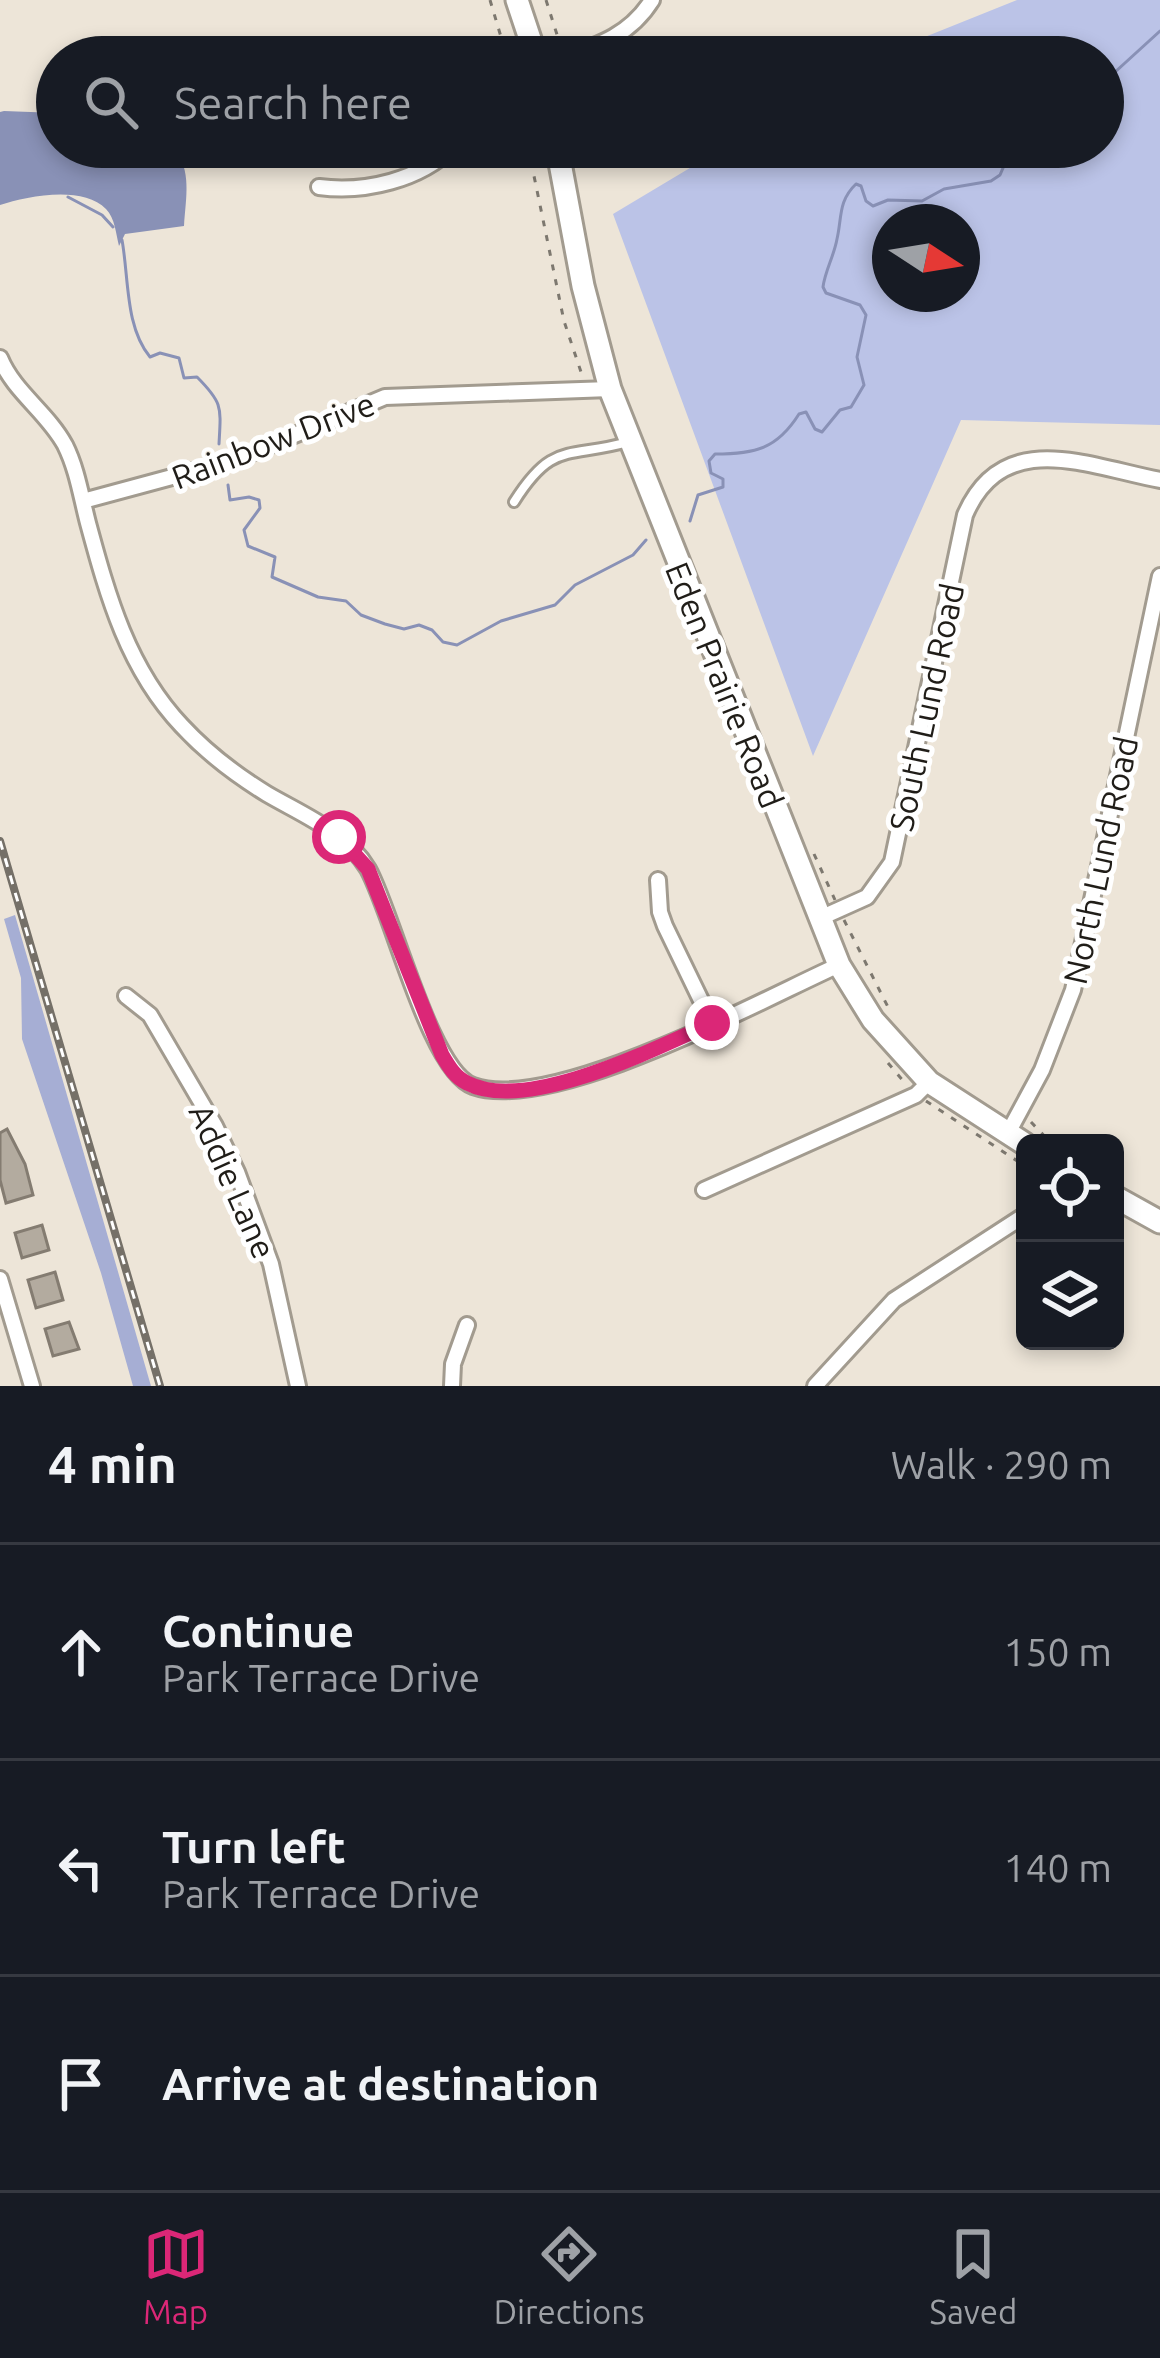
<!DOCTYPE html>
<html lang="en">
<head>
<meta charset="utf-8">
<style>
	body { margin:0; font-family:Ubuntu,sans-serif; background:#20242c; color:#f1f3f6 }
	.controls { position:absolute; right:36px; bottom:36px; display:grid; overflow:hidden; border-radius:18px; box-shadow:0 6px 18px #0003 }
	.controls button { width:108px; height:108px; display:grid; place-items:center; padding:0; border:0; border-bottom:3px solid #363941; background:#171b24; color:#f1f3f6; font:60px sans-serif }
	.compass { position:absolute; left:872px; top:204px; width:108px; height:108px; border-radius:50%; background:#171b24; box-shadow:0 6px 18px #0003; rotate:102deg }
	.stop { position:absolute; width:36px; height:36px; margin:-27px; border:9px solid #db2777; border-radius:50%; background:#fff }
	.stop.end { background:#db2777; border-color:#fff; box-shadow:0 3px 12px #0008 }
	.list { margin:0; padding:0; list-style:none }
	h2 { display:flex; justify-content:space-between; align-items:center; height:156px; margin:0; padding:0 48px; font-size:51px }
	h2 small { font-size:39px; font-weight:400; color:#9ea1a6 }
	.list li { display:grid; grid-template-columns:78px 1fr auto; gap:36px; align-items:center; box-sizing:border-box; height:216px; padding:0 48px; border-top:3px solid #363941 }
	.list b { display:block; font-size:45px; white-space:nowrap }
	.list p { margin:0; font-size:39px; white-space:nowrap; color:#9ea1a6 }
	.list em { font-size:39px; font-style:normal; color:#9ea1a6 }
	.icon { flex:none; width:66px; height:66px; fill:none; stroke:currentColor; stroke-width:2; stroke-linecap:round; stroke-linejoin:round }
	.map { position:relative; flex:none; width:1160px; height:1386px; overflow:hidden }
	.search { position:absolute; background:#171b24; box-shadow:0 6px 18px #0003; left:36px; right:36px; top:36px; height:132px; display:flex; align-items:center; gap:30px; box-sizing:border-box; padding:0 42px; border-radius:66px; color:#9ea1a6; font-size:45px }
	.sheet { height:804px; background:#171b24 }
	nav { display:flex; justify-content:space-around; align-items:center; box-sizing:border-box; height:168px; border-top:3px solid #363941; background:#171b24; font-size:33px; color:#9ea1a6 }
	nav a { display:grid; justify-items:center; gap:6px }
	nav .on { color:#db2777 }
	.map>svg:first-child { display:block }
</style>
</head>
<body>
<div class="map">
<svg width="1160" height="1386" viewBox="0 0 1160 1386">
	<rect width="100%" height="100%" fill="#ede5d8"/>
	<path fill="#bbc3e7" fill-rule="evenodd" d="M 1017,0 L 1160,0 L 1160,425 L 961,420 L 813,756 L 613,214 L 725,147 L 1103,147 L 1103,57 L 875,57 ZM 890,222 L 962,222 L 962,294 L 890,294 Z"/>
	<path fill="#a6aed4" d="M 15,915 L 151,1386 L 133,1386 L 101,1273 L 22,1039 L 21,978 L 4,919 Z"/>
	<path fill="#8991b6" d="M 4,111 L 57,113 L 57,147 L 174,147 C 192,172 186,196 184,226 L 125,234 L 119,246 C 116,234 115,218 106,209 C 83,185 27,196 0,205 L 0,112 Z"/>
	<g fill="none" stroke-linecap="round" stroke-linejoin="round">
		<path stroke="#8991b6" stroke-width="3" d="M 1103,83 L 1160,31
			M 68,197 L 102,215 L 113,227
			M 122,240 C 129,278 125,327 150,357 L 160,353 L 179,358 L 184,378 L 197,377 C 223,403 221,407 219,444
			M 228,485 L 230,500 L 249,497 L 259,500 L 260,508 L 244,530 L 248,546 L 275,557 L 272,577 L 318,597 L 346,601 L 361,615 L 385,624 L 404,629 L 419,625 L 432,630 L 443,642 L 457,645 L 501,621 L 555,605 L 575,585 L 633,555 L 646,540
			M 690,521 L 698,495 L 723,487 L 723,479 L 711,473 L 709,461 L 715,454 C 755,454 777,449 799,414 L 806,412 L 815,429 L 822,432 L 840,410 L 851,407 L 864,385 L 857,357 L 866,315 L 860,305 L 826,293 L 823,287 C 825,271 834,256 837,239 C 842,218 838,201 856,184 L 861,186 L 866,201 L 873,206 L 888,200 L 922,201 L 944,189 L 991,181 L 1000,175 L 1006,161 L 1025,147"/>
	</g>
	<path fill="#b3ab9f" stroke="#847c71" stroke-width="3" d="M 7,1129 L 25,1164 L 33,1195 L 6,1203 L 0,1180 L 0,1133 Z
		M 42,1225 L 49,1250 L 22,1258 L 15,1233 Z
		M 55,1272 L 63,1300 L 36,1308 L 28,1280 Z
		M 69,1322 L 79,1349 L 53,1356 L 45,1329 Z"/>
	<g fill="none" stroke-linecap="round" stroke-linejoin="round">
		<g stroke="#a29b8f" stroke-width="14">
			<path id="lane" d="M 514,502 C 553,440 568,459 628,442"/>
		</g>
		<g stroke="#a29b8f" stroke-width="20">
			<path id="street" d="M 564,57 C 600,45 631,34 652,0
				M 319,187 C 365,193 420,180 453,147
				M 0,358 C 14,392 47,412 65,445 C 77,469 81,496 88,523 C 108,597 128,669 182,726 C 207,753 236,775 267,794 C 303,815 346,832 368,869 C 393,914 430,1071 473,1086 C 552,1114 761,1000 839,965
				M 83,501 L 235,460 L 385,397 L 610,389
				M 658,880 L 660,912 L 665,926 L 712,1023
				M 818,919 L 867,897 L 892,862 L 965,515 C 1003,427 1087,466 1160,480
				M 126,996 L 150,1015 L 215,1126 L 237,1172 L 271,1264 L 298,1386
				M 1008,1133 L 1042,1070 L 1073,990 L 1160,576
				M 704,1190 L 916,1095 L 929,1082
				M 0,1279 L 32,1386
				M 452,1386 L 453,1364 L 467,1325
				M 815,1386 L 894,1300 L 1025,1215"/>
		</g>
		<g stroke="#a29b8f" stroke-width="27">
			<path id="secondary" d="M 517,0 L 536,57
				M 557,147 L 583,286 L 610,389 L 839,965 L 873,1020 L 929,1082 L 1025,1144
				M 1115,1197 L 1160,1222"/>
		</g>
		<path stroke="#7d786f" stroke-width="3" stroke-dasharray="6 9" stroke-linecap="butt" d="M 490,0 L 507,57
			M 546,0 L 560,44
			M 528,147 L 564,321 L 583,378
			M 814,854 L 835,900
			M 844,920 L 891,1013
			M 888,1063 L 905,1083
			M 926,1101 L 1025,1166
			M 1031,1122 L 1051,1143"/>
		<use href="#lane" stroke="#fff" stroke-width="8"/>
		<use href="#street" stroke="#fff" stroke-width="14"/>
		<use href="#secondary" stroke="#fff" stroke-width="21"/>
		<g stroke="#757068" stroke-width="8">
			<path id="rail" d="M 0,841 L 160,1386"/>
		</g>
		<use href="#rail" stroke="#fff" stroke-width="3" stroke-dasharray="9" stroke-linecap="butt"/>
	</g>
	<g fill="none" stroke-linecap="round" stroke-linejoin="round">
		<path stroke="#db2777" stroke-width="15" d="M 339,837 L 368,869 L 442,1055 C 449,1067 455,1077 467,1083 C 526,1114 656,1048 712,1023"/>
	</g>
	<g text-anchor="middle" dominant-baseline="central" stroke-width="10" stroke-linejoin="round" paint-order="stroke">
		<g font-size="33" fill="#201d18" stroke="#fff">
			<text transform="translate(273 440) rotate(-21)">Rainbow Drive</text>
			<text transform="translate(725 685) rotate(68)">Eden Prairie Road</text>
			<text transform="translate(926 707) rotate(-78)">South Lund Road</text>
			<text transform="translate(1100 860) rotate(-78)">North Lund Road</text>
			<text transform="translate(233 1181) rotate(66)">Addie Lane</text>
		</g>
	</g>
</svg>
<div class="controls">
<button><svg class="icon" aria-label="locate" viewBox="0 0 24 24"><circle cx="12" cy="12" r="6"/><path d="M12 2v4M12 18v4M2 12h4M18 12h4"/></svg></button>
<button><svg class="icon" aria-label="layers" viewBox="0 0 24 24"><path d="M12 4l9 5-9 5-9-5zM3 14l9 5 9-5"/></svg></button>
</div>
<svg class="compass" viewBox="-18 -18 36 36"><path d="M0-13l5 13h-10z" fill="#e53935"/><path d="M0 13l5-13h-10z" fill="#9ea1a6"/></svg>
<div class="stop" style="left:339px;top:837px"></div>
<div class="stop end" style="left:712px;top:1023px"></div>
<div class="search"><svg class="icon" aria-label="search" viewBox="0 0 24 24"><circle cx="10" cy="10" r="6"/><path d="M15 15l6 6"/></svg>Search here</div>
</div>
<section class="sheet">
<h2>4 min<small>Walk · 290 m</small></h2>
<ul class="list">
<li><svg class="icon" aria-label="ahead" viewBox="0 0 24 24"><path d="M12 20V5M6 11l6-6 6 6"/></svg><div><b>Continue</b><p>Park Terrace Drive</p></div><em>150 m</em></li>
<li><svg class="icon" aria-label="left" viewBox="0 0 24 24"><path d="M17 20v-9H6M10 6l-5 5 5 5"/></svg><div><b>Turn left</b><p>Park Terrace Drive</p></div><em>140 m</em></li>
<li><svg class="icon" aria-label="arrive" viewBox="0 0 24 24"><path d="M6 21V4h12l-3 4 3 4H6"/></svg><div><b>Arrive at destination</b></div></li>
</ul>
</section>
<nav>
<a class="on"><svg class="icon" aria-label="map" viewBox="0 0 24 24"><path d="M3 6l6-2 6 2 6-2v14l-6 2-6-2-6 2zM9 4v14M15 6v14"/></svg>Map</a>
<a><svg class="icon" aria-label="directions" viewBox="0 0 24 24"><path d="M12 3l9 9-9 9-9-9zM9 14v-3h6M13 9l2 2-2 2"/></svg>Directions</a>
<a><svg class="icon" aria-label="saved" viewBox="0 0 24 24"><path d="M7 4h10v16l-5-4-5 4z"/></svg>Saved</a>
</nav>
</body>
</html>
